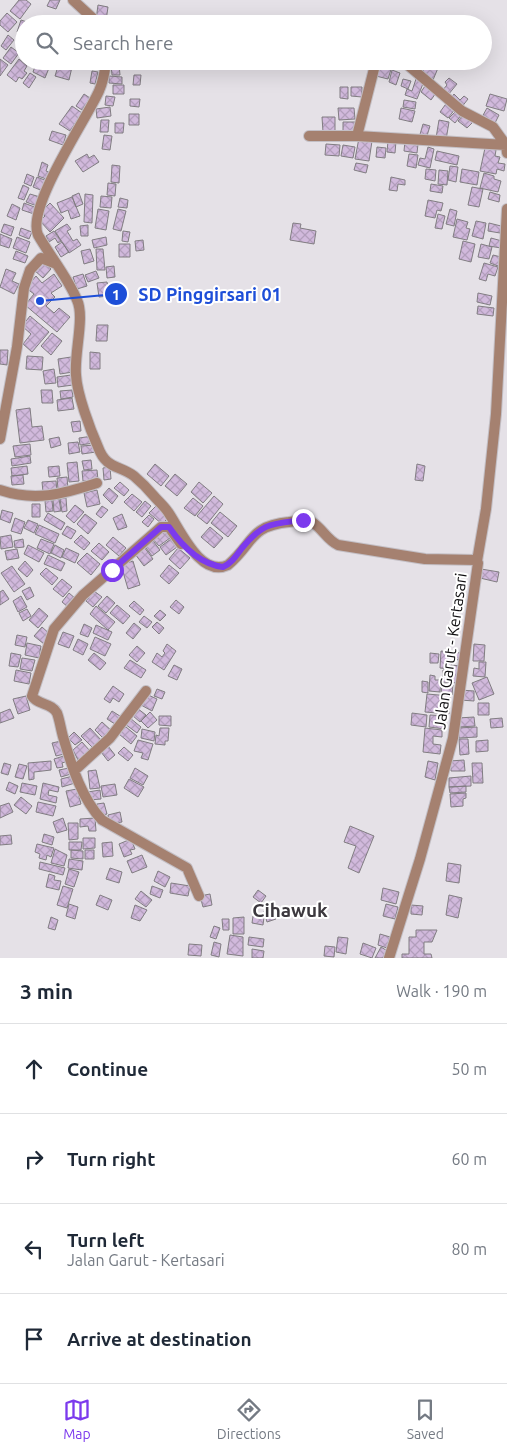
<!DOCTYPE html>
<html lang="en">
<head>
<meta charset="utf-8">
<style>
	body { margin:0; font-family:Ubuntu,sans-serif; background:#f6f6f7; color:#1f2937 }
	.stop { position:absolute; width:15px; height:15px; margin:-11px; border:4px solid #7c3aed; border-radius:50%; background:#fff }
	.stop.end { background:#7c3aed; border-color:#fff; box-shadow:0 1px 5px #0008 }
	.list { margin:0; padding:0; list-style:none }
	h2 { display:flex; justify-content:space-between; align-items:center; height:65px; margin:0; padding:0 20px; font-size:21px }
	h2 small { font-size:16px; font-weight:400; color:#747a83 }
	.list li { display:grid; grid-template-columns:32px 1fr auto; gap:15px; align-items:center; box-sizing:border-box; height:90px; padding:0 20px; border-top:1px solid #e0e1e3 }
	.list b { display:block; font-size:19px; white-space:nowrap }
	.list p { margin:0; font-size:16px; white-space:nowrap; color:#747a83 }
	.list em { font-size:16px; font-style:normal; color:#747a83 }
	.icon { flex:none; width:28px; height:28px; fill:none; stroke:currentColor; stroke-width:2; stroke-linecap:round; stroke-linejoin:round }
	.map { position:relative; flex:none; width:507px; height:958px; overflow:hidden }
	.search { position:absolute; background:#fff; box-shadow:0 5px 20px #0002; left:15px; right:15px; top:15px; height:55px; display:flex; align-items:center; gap:12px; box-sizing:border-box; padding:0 18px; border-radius:28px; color:#747a83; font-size:19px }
	.sheet { height:425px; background:#fff }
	nav { display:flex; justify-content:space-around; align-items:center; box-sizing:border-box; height:70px; border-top:1px solid #e0e1e3; background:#fff; font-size:14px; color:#747a83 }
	nav a { display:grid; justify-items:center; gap:2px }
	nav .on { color:#7c3aed }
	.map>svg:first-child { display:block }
</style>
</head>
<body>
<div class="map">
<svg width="507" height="958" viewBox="0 0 507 958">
	<defs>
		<pattern id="building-cross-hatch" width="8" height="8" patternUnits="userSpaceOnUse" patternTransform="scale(1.25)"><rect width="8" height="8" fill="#d1b9dc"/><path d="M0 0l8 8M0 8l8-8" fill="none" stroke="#b29ebc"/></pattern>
	</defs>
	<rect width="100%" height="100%" fill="#e5e1e7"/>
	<path fill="url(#building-cross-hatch)" stroke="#817d82" d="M 19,0 L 26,0 L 31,4 L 20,19 L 10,11 Z
		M 50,0 L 60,0 L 56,9 L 47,6 Z
		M 98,5 L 108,7 L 106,21 L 96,20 Z
		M 7,13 L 17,22 L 8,32 L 0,25 L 0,21 Z
		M 384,16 L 394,17 L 394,24 L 384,24 Z
		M 397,18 L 410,20 L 409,24 L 396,24 Z
		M 21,20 L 33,24 L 24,24 L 24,34 L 17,32 Z
		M 8,35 L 14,40 L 6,50 L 1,46 Z
		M 11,47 L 19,53 L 11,64 L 3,58 Z
		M 0,59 L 8,65 L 0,76 Z
		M 19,59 L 27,66 L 24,71 L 27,73 L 22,79 L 19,77 L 16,82 L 7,75 Z
		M 37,61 L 45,61 L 43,66 L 49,68 L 45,78 L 33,72 Z
		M 380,61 L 393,63 L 388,79 L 376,76 Z
		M 59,63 L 72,67 L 69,80 L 55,76 Z
		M 427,63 L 438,68 L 433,80 L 421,75 Z
		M 119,64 L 120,75 L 112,75 L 111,65 Z
		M 392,70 L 400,73 L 396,85 L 389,82 Z
		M 92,71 L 98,72 L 95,84 L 90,83 Z
		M 30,73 L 36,77 L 29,88 L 23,83 Z
		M 134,75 L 141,75 L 140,85 L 133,85 Z
		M 109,76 L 122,77 L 122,84 L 109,83 Z
		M 449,78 L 457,84 L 448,95 L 442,91 L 447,85 L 445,82 Z
		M 403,79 L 411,81 L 408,89 L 401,86 Z
		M 416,79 L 424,81 L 417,99 L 405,95 L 407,89 L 412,91 Z
		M 113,85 L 124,85 L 124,94 L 113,94 Z
		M 425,86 L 436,93 L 431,100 L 421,92 Z
		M 340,87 L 348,87 L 348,99 L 340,98 Z
		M 351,87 L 362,87 L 362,97 L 351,96 Z
		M 84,94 L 90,98 L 82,110 L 76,106 Z
		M 454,94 L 460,100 L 464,96 L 468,99 L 461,108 L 450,99 Z
		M 490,94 L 507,99 L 504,111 L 486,106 Z
		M 106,96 L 115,97 L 113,106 L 105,105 Z
		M 130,99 L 140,99 L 139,107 L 130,106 Z
		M 404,100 L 416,102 L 415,109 L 403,107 Z
		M 448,101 L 456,108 L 448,118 L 440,112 Z
		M 72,106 L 82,113 L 70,131 L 59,124 Z
		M 110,107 L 111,116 L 97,118 L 96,109 Z
		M 338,108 L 354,108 L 355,119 L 339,120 Z
		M 401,108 L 415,111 L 412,122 L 399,119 Z
		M 487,108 L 499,115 L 495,123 L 482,117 Z
		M 457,110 L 462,114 L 455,123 L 449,118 Z
		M 129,114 L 139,114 L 139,125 L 129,125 Z
		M 464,114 L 473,122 L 467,128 L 458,121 Z
		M 322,117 L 335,117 L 335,132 L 323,132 Z
		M 101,120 L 109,120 L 108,132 L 100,132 Z
		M 439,120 L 449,122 L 446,140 L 436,138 Z
		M 343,122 L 355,122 L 355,131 L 343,131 Z
		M 115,123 L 124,123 L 123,133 L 115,133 Z
		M 423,124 L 430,126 L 426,139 L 419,138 Z
		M 52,131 L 66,135 L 63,145 L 49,140 Z
		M 104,135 L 112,136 L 110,150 L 102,149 Z
		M 359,138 L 372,141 L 369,161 L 355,159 Z
		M 388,141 L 396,141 L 395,153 L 387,152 Z
		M 405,141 L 418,144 L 417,153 L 404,151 Z
		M 326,144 L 340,145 L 339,156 L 325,155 Z
		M 343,145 L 355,147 L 353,158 L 341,156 Z
		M 377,147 L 386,148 L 385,158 L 376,157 Z
		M 428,147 L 434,149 L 430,168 L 418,165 L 420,158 L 425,159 Z
		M 485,148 L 496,150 L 495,156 L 500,157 L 498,163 L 505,164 L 504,171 L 497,169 L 496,174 L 480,171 Z
		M 437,151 L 459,156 L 457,165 L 435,160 Z
		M 87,154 L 89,158 L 94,155 L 99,162 L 83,172 L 75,161 Z
		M 409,154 L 418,155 L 416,168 L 407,166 Z
		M 42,162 L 48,165 L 46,171 L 51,173 L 49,180 L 38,176 Z
		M 356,163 L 368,165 L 366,173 L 354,170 Z
		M 112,165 L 120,166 L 119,183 L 111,182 Z
		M 450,166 L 458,167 L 456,182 L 448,180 Z
		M 426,169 L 436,170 L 435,181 L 425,179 Z
		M 462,169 L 479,172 L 477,185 L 460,182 Z
		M 439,170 L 448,171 L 447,185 L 438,184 Z
		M 484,173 L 494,176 L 494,179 L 501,181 L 498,192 L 480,188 Z
		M 27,174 L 34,177 L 31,186 L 24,183 Z
		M 37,177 L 47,181 L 43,191 L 33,187 Z
		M 391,177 L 405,180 L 405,185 L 398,184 L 397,191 L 389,190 Z
		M 108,183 L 116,184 L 115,196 L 107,195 Z
		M 431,184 L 443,186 L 442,193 L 430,191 Z
		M 23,185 L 29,188 L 24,200 L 18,198 Z
		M 472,187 L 483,189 L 479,207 L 468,205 Z
		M 490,192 L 500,195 L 499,202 L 488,199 Z
		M 79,193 L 83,204 L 76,207 L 72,196 Z
		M 30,194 L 40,197 L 37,206 L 26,202 Z
		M 85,194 L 93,195 L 92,223 L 84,222 Z
		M 101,196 L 112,197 L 111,208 L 100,207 Z
		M 72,197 L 80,216 L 71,219 L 68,210 L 61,213 L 57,203 Z
		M 120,198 L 128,200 L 127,208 L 118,207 Z
		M 428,200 L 443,203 L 441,211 L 437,210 L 435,218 L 425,216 Z
		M 24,203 L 37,208 L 34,214 L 22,210 Z
		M 50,203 L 64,218 L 50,232 L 40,221 L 45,216 L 41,212 Z
		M 12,204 L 20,208 L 16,220 L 7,216 Z
		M 98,209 L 109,211 L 106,230 L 95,228 Z
		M 118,209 L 126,211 L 121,231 L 113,229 Z
		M 450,209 L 457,211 L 454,226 L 446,224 Z
		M 438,214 L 445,216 L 442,229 L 435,228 Z
		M 457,219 L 468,222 L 466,228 L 470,229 L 467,240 L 453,237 Z
		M 476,221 L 486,223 L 483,239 L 472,236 Z
		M 293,223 L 301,224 L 300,228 L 316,231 L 314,244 L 290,240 Z
		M 489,223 L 501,226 L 500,233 L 488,231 Z
		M 4,224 L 14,227 L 11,236 L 1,232 Z
		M 67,224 L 71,229 L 67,231 L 73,241 L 77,239 L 81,245 L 69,253 L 55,231 Z
		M 88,225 L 88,236 L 81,236 L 80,226 Z
		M 21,228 L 32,232 L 29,239 L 19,235 Z
		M 54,231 L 61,241 L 58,243 L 55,238 L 49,242 L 46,236 Z
		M 123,231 L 130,232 L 128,242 L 122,241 Z
		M 0,234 L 12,239 L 9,248 L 0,245 Z
		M 17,237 L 30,242 L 26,253 L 13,248 Z
		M 106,237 L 107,245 L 94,248 L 92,240 Z
		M 491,238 L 502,241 L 501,248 L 489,246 Z
		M 143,240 L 144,250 L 136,251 L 135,241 Z
		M 463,241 L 475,244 L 471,262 L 459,259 Z
		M 62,242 L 69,252 L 61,257 L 55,247 Z
		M 119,244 L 130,244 L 130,257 L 119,257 Z
		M 481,244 L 492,247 L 489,259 L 478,257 Z
		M 90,249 L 94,261 L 84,264 L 81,251 Z
		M 96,249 L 103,249 L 105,270 L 97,270 Z
		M 16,251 L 28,256 L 25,263 L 13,259 Z
		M 493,255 L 501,257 L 498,266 L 490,263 Z
		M 42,261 L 51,269 L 43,278 L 34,270 Z
		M 484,263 L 498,267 L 495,276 L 488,274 L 486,281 L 479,279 Z
		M 114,266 L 115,277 L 107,278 L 106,267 Z
		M 6,269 L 16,273 L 12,281 L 19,284 L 14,294 L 0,287 Z
		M 96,271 L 99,278 L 88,282 L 85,275 Z
		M 54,274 L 62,286 L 51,293 L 55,297 L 46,306 L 54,313 L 59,308 L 70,317 L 57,332 L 25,305 L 34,294 L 26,288 L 36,276 L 42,283 Z
		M 83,274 L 87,286 L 77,289 L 73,277 Z
		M 107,282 L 110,296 L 99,297 L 97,283 Z
		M 478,293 L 492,296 L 490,305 L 477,302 Z
		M 478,306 L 494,308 L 493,316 L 477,314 Z
		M 30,316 L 49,332 L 32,352 L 23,344 L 31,334 L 22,326 Z
		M 97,325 L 108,325 L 107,341 L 96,341 Z
		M 52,333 L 62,341 L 51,355 L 41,346 Z
		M 0,350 L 8,350 L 7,365 L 0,364 Z
		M 90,352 L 100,353 L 100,369 L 90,369 Z
		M 27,356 L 43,357 L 42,370 L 26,369 Z
		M 71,357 L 73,372 L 60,374 L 58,359 Z
		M 54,369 L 56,383 L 45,384 L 43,371 Z
		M 71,375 L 73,385 L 58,387 L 57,377 Z
		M 41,390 L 52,390 L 53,403 L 42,403 Z
		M 72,390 L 73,397 L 61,399 L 60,391 Z
		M 72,398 L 74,409 L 58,411 L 57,400 Z
		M 30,408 L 32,427 L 42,426 L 44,440 L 20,443 L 16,410 Z
		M 80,421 L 81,431 L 73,432 L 71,422 Z
		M 93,436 L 94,443 L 80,445 L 79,438 Z
		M 59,437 L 61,445 L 51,448 L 49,439 Z
		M 78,442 L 80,452 L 69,454 L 68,443 Z
		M 30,444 L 31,455 L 15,457 L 13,446 Z
		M 95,445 L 96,452 L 82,454 L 81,446 Z
		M 30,456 L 31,463 L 12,466 L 11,459 Z
		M 91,460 L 92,469 L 84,470 L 82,461 Z
		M 77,462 L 79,481 L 69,482 L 67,463 Z
		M 155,464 L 169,476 L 161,486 L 147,474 Z
		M 417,464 L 425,466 L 423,481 L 415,480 Z
		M 27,466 L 28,474 L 12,476 L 11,468 Z
		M 59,466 L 60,476 L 49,477 L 48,467 Z
		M 110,467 L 111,479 L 104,480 L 103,468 Z
		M 97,470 L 98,480 L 83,481 L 82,471 Z
		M 175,474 L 187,484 L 177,496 L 165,486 Z
		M 23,475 L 24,484 L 12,485 L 11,476 Z
		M 67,477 L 68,489 L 58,489 L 57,478 Z
		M 56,481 L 57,491 L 43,492 L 42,482 Z
		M 120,482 L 129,490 L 124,496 L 114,488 Z
		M 199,482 L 212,493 L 203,503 L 191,492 Z
		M 109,488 L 118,496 L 112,504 L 103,495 Z
		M 97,490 L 100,504 L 87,507 L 84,493 Z
		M 132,494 L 142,502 L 134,511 L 124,502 Z
		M 214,496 L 223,504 L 207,524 L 197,516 Z
		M 66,498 L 67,511 L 62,512 L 60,499 Z
		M 193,498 L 203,506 L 195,516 L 184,508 Z
		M 59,499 L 61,511 L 54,512 L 53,500 Z
		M 52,500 L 53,511 L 46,512 L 45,501 Z
		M 145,501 L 151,506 L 142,517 L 136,512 Z
		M 32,504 L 40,504 L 40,517 L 32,517 Z
		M 75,505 L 84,512 L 74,523 L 66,516 Z
		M 157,505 L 170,516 L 162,524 L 149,513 Z
		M 102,506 L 108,510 L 101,518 L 96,514 Z
		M 2,510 L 13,513 L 10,523 L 0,519 Z
		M 220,512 L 237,526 L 228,537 L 211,523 Z
		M 48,513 L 65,523 L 61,530 L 44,520 Z
		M 85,514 L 97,523 L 88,534 L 77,524 Z
		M 122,514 L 127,527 L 118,530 L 113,518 Z
		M 149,515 L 154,519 L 148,527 L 142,522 Z
		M 15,518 L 25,522 L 21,534 L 11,531 Z
		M 28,520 L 38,524 L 34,533 L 24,528 Z
		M 39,525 L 59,534 L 55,543 L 35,534 Z
		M 67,526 L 76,531 L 71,539 L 62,534 Z
		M 210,527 L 223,538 L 214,548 L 201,537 Z
		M 164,529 L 170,538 L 159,546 L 152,538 Z
		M 11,535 L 13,547 L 1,549 L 0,537 Z
		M 81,535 L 90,543 L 84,550 L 74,542 Z
		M 113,537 L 126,548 L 119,556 L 106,545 Z
		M 151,538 L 160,550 L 152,556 L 143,544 Z
		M 23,539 L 24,547 L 15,548 L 14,541 Z
		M 41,539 L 54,544 L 50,554 L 37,548 Z
		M 171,539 L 177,547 L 166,555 L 160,547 Z
		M 99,543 L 109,552 L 102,560 L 91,551 Z
		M 28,545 L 44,553 L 39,562 L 24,554 Z
		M 55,545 L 64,550 L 61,558 L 51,553 Z
		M 144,547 L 153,559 L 144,566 L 135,554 Z
		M 66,548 L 79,554 L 75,563 L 62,557 Z
		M 178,548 L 190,558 L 180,569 L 169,559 Z
		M 17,549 L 19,558 L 7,560 L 5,551 Z
		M 87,553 L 100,564 L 91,575 L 77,563 Z
		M 48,555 L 65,563 L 61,571 L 44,564 Z
		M 25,561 L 33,570 L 27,577 L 18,569 Z
		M 133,561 L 140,585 L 128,589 L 121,565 Z
		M 169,565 L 179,573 L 169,584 L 160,576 Z
		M 12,566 L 25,584 L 14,592 L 1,573 Z
		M 46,568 L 58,578 L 52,585 L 40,574 Z
		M 481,569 L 499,572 L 497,582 L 480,578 Z
		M 62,579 L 72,587 L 63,597 L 53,589 Z
		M 30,587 L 34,596 L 27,600 L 22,591 Z
		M 3,590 L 9,599 L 0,605 L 0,592 Z
		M 94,591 L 102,597 L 93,607 L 86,601 Z
		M 69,593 L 76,599 L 68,607 L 62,602 Z
		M 21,596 L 27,607 L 18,612 L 13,601 Z
		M 107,596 L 115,603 L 106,613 L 98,606 Z
		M 176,600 L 184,607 L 179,614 L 170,607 Z
		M 134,601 L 144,610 L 140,615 L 129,606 Z
		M 117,605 L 130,616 L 123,624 L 110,613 Z
		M 96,606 L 115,622 L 108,630 L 90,614 Z
		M 39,608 L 48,616 L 38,628 L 29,620 Z
		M 27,609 L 31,616 L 23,621 L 19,613 Z
		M 160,610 L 166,615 L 160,621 L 154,616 Z
		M 144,616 L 152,622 L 147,628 L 139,622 Z
		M 157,622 L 164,628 L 159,634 L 152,627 Z
		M 134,623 L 141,629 L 133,639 L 126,633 Z
		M 84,624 L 92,628 L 88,637 L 80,634 Z
		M 96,625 L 112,632 L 108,640 L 93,633 Z
		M 42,627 L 52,636 L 44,644 L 34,636 Z
		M 63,632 L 74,636 L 69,648 L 58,644 Z
		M 17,635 L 27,637 L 25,647 L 15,645 Z
		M 95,637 L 111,644 L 105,656 L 90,649 Z
		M 78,639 L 88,644 L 83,655 L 73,650 Z
		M 27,643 L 41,646 L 39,658 L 25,655 Z
		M 167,644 L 176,651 L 164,670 L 152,662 L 157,653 L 162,657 L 165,653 L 163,651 Z
		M 474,644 L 485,645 L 484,661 L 473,661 Z
		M 137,646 L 145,653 L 137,662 L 129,655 Z
		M 441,651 L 460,653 L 459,660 L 453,659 L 450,669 L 440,668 Z
		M 11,653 L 21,655 L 18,667 L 9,666 Z
		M 94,653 L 106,663 L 100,670 L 88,660 Z
		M 430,653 L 439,654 L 438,663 L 430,663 Z
		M 22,658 L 35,660 L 32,671 L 20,669 Z
		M 130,660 L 146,670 L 141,678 L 124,668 Z
		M 479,662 L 486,662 L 485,677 L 473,676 L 474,668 L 479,669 Z
		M 174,665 L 182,669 L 177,680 L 168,676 Z
		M 451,665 L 460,666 L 458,683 L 442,682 L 443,670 L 450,670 Z
		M 16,670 L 31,673 L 29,684 L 14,681 Z
		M 430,675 L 435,676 L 435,680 L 441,680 L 440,692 L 429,691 Z
		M 487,677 L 494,694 L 479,700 L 472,683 Z
		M 422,681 L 428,682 L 428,693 L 422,692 Z
		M 442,684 L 453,685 L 452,695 L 441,694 Z
		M 113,686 L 124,694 L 119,702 L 113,698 L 110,703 L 104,699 Z
		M 157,689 L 165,692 L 162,699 L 154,696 Z
		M 461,690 L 474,691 L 474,701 L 460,700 Z
		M 146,694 L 157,699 L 152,711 L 141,705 Z
		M 427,694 L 450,696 L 449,714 L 425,712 Z
		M 26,696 L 30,710 L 18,714 L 13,699 Z
		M 478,703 L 489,703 L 489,715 L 478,715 Z
		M 137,708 L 146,715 L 140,722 L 132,715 Z
		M 10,709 L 14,718 L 0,723 L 0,713 Z
		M 112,711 L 123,718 L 118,726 L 107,719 Z
		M 150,712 L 157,720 L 148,728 L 141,721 Z
		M 412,713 L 427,715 L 426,727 L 411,725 Z
		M 430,715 L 446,716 L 445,729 L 429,727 Z
		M 159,716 L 171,716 L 171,726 L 159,725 Z
		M 474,717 L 475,726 L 459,727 L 458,718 Z
		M 130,718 L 141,727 L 137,733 L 125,724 Z
		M 502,718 L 503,727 L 491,728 L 490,719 Z
		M 102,722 L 113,732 L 105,740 L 95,730 Z
		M 126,727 L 137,736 L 131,744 L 119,734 Z
		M 477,727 L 477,737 L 459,738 L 458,728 Z
		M 90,728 L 102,741 L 94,749 L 81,736 Z
		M 160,728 L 169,728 L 168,741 L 165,741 L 165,745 L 155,744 L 156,735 L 159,736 Z
		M 425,728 L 442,730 L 442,737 L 433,736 L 433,744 L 441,745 L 440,754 L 423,752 Z
		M 142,729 L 155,732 L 154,741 L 141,738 Z
		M 74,732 L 82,740 L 75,745 L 68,738 Z
		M 459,739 L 468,739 L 469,754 L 460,755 Z
		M 138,740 L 153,744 L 148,760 L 141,758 L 143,753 L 134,751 Z
		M 488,740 L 488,751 L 476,752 L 476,741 Z
		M 61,741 L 64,754 L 56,756 L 52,743 Z
		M 82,742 L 90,751 L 79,762 L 73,750 Z
		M 108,746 L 115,755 L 108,761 L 101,752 Z
		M 124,747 L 133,755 L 128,761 L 118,753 Z
		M 67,755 L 68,761 L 62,763 L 63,767 L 57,768 L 54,759 Z
		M 464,760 L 465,771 L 451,771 L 450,761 Z
		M 51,761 L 51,770 L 34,772 L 34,779 L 29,780 L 28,763 Z
		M 428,761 L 438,763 L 435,780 L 425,777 Z
		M 4,763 L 11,765 L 8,775 L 1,773 Z
		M 472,763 L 482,763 L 483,783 L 473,783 Z
		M 19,764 L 27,766 L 23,779 L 15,777 Z
		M 69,768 L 71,774 L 61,777 L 59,770 Z
		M 135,768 L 148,776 L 143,785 L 130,778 Z
		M 96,770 L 100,788 L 90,789 L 88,771 Z
		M 73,776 L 75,783 L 62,787 L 61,779 Z
		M 471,776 L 471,786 L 449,787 L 449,778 Z
		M 129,779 L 144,787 L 138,797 L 124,788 Z
		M 9,782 L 18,786 L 15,794 L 6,790 Z
		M 22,783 L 37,786 L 35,795 L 20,792 Z
		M 43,783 L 59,787 L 58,792 L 49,790 L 48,795 L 57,797 L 56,803 L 40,799 Z
		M 115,784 L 117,795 L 103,797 L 101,786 Z
		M 466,786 L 466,792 L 450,793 L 449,787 Z
		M 77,789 L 81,804 L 70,807 L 66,791 Z
		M 100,790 L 101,799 L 89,800 L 88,792 Z
		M 466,793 L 466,798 L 463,799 L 463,806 L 451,807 L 450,794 Z
		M 21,797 L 32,806 L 26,814 L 14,805 Z
		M 38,802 L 56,806 L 53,816 L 36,812 Z
		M 9,803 L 13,812 L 0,818 L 0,806 Z
		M 104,803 L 107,814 L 100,816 L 97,804 Z
		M 120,812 L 122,822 L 110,824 L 108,815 Z
		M 63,818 L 67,830 L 57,833 L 53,822 Z
		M 95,818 L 96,831 L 89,831 L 88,826 L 80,827 L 80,819 Z
		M 68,823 L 78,823 L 78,839 L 69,840 Z
		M 350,826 L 374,836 L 359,873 L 348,868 L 356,846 L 344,842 Z
		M 44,834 L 54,837 L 52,845 L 42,842 Z
		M 11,835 L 12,844 L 0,845 L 0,836 Z
		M 83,838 L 95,838 L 95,848 L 83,849 Z
		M 131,839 L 135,849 L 130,850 L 132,854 L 124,857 L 119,844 Z
		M 69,842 L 82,842 L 81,850 L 69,850 Z
		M 112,842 L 113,856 L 103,857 L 102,843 Z
		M 37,844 L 54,848 L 51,857 L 47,855 L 46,860 L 39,858 L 40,854 L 35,852 Z
		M 55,849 L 67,855 L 64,866 L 51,863 Z
		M 71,850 L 83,851 L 83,859 L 71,858 Z
		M 85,850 L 94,850 L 94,859 L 85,859 Z
		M 142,855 L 147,867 L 132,873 L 127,861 Z
		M 69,859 L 83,861 L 82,870 L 68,868 Z
		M 40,862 L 65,868 L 63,875 L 39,869 Z
		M 448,863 L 461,865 L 459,883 L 446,881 Z
		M 110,868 L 122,872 L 119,883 L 106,879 Z
		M 69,869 L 79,872 L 74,887 L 65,884 Z
		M 158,871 L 170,877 L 165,887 L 154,881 Z
		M 49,874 L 55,876 L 54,880 L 61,881 L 59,890 L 46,887 Z
		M 171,883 L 190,886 L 188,896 L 170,893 Z
		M 63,886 L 73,889 L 67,908 L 57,905 Z
		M 152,886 L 163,890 L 160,898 L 150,894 Z
		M 383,888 L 399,892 L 396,904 L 381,900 Z
		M 258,890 L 266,896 L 261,903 L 253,897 Z
		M 141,891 L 152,900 L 146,907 L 135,899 Z
		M 210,894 L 212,905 L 203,907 L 200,896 Z
		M 100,895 L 112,900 L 108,910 L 96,905 Z
		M 449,895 L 462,898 L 458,918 L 446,915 Z
		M 69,904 L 78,907 L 75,919 L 66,916 Z
		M 386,904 L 398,907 L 395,919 L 383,916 Z
		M 135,905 L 147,910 L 140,921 L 131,918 Z
		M 411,905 L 423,906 L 422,915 L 411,914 Z
		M 274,909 L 276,919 L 267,922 L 264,911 Z
		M 253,916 L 264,917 L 263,925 L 252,923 Z
		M 51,917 L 58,920 L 55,930 L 48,928 Z
		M 244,917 L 244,934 L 233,934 L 233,918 Z
		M 222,919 L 229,919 L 229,930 L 223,930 Z
		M 214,926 L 220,928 L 216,939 L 210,937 Z
		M 416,930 L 437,930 L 432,942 L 424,942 L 424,954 L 431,954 L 432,958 L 402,958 L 402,954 L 409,954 L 409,937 L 416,937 Z
		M 380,934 L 390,937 L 387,948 L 378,945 Z
		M 230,935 L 243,937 L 243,956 L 227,954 Z
		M 249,937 L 264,939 L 263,947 L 248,945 Z
		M 338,937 L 348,938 L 346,954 L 336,952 Z
		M 214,942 L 221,944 L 219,957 L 211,955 Z
		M 363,943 L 376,948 L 372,958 L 360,954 Z
		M 189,944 L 202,945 L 201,956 L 188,955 Z
		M 325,946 L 335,947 L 334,957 L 324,956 Z
		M 381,947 L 389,952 L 385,958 L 375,958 Z
		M 252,949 L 264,951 L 263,958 L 252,958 Z"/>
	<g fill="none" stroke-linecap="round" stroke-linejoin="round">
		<g stroke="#c3bfc5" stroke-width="12">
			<path id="street" d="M 73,0 L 99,24
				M 106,61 C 105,71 103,82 99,91 C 86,120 26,207 38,235 C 50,256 68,278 77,300 C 85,317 74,353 76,375 C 77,394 90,429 98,447 C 106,469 119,465 134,476 C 141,482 148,489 153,495 C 158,501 164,506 168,512 C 180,529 200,578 228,565 C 254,543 249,526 289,522 C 296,521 305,519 312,522 C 322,528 327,540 338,545 L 425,559 L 476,560 L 478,563 L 453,738 L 420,859 L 389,958
				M 403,61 L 462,111 L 493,127 L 506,145
				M 309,136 L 357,136 L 506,145 L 507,153
				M 357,136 L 376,61
				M 0,439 L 17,347 L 24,288 L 30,270 L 41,258 L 54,263
				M 0,490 C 35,502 63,494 97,483
				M 181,544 L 169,527 L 161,527 L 83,595 L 54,629 L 32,696 C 37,705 52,703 57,713 C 60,721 61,731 64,740 C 72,767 82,799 102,820 L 187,868 L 199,896
				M 477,561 L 486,509 L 496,414 L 507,209
				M 75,770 L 110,738 L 146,691"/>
		</g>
		<use href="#street" stroke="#a58170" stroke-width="10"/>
	</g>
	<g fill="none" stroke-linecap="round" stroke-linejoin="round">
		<path stroke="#7c3aed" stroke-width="6" d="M 112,570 L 161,527 L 169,527 C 182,546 199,564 223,567 C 232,563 236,556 242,548 C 264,522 271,524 303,520"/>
	</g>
	<g text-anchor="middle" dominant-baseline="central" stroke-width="4" stroke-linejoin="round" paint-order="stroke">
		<g font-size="16" fill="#0f0e10" stroke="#fff">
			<text transform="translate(450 651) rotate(-82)">Jalan Garut - Kertasari</text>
		</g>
		<g font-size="19" font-weight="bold" fill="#3c383e" stroke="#fff">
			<text x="290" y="910">Cihawuk</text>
		</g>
	</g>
	<path fill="none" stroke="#1d4ed8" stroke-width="2" d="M40 301L116 294"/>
	<g fill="#1d4ed8" stroke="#fff" stroke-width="2">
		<circle cx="40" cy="301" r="5"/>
		<circle cx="116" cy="294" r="12"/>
	</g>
	<g font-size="15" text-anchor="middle" font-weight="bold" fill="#fff">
		<text x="116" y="300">1</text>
	</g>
	<g font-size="18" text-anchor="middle" font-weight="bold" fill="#1d4ed8" stroke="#fff" stroke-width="4" stroke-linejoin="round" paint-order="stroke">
		<text x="210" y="301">SD Pinggirsari 01</text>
	</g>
</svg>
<div class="stop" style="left:112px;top:570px"></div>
<div class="stop end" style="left:303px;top:520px"></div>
<div class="search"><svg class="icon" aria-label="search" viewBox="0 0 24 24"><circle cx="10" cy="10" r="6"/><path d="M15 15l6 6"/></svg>Search here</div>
</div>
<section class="sheet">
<h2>3 min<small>Walk · 190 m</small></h2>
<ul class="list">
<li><svg class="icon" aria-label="ahead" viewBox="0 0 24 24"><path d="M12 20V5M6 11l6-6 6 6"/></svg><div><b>Continue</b></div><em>50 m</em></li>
<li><svg class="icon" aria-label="right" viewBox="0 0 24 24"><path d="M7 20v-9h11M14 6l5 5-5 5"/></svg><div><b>Turn right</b></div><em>60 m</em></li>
<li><svg class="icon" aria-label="left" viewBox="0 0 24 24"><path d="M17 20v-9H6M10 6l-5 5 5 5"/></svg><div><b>Turn left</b><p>Jalan Garut - Kertasari</p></div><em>80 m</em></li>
<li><svg class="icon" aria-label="arrive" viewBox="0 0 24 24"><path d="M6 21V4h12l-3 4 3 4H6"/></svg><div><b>Arrive at destination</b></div></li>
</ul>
</section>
<nav>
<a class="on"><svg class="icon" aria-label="map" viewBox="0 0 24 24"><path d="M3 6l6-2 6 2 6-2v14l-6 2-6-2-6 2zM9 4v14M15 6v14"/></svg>Map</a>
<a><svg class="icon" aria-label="directions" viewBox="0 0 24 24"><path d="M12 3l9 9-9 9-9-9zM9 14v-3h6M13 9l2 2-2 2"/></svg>Directions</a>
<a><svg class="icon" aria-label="saved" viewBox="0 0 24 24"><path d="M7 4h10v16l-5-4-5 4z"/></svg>Saved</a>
</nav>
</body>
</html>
